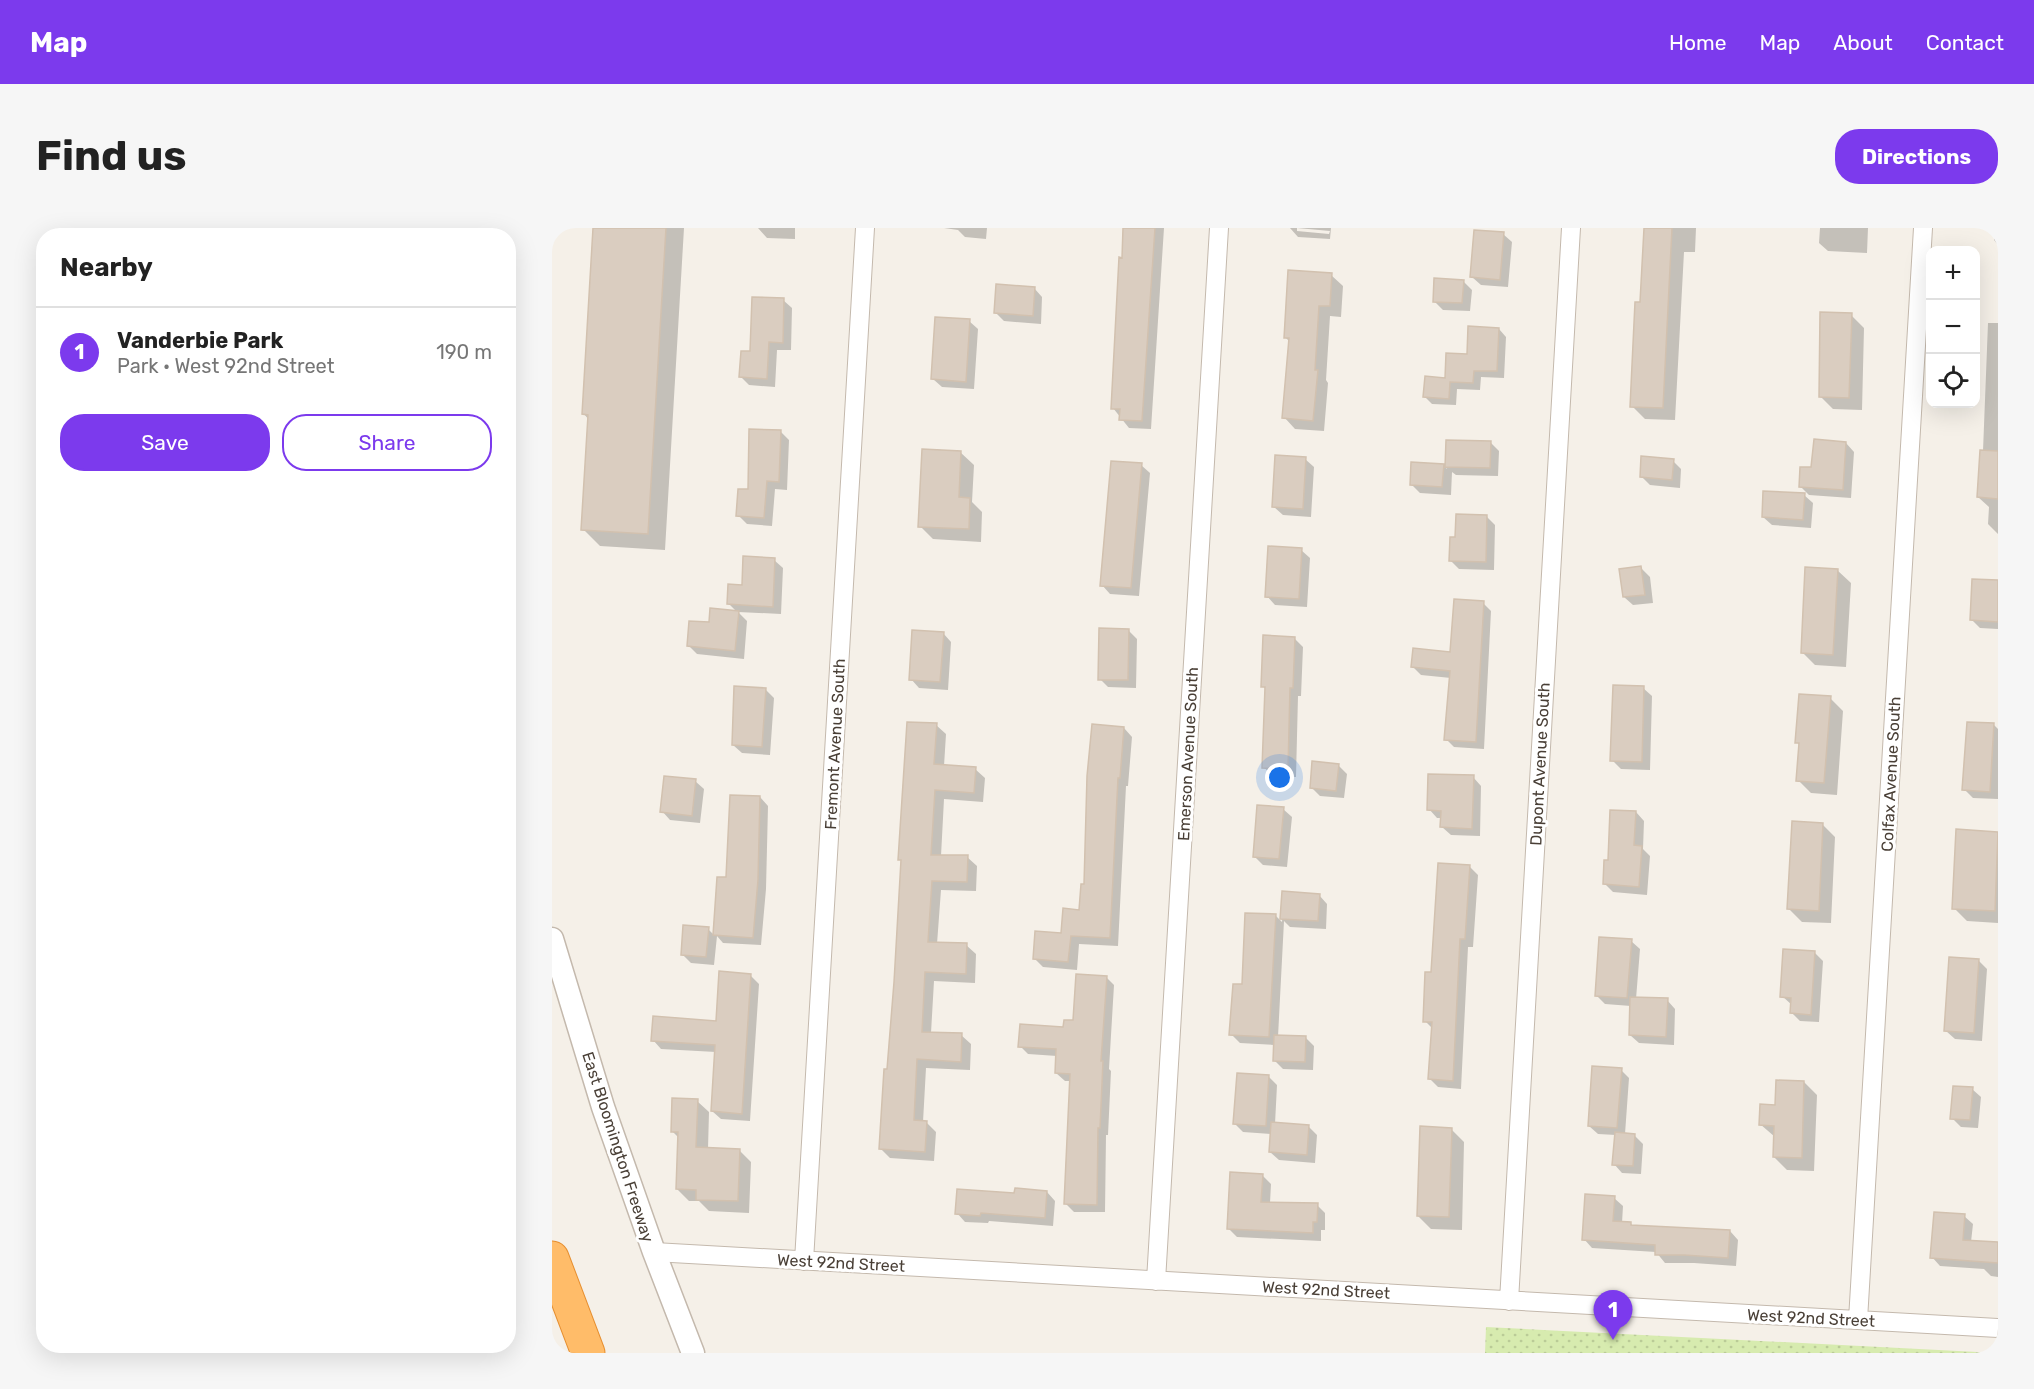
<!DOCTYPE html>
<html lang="en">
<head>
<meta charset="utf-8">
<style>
	body { margin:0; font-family:Rubik,sans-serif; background:#f6f6f6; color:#222 }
	.controls { position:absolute; right:18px; top:18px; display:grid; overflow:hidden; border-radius:12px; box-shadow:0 6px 24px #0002 }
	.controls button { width:54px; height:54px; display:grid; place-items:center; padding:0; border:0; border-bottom:2px solid #e0e0e0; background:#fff; color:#222; font:30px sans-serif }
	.you { position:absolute; left:728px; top:550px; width:21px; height:21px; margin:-15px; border:4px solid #fff; border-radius:50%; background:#1a73e8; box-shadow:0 0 0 9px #1a73e833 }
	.badge { display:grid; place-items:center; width:39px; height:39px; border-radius:50%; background:#7c3aed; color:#fff; font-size:20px; font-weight:700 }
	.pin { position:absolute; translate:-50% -50px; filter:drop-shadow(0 2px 3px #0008) }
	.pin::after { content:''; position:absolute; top:32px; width:21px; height:18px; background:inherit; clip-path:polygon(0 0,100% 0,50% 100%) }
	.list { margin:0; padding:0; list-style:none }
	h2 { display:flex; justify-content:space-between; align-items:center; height:78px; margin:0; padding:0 24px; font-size:26px }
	h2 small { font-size:20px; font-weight:400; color:#767676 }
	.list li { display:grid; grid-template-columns:39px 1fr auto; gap:18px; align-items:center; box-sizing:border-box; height:90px; padding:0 24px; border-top:2px solid #e0e0e0 }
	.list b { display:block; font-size:22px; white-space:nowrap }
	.list p { margin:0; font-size:20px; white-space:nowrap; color:#767676 }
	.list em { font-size:20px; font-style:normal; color:#767676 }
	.actions { display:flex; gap:12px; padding:18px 24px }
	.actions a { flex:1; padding:14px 0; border:2px solid #7c3aed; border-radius:24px; text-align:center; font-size:21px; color:#7c3aed }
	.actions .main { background:#7c3aed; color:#fff }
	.icon { flex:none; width:33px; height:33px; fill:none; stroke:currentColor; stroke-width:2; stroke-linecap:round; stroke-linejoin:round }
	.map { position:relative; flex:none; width:1446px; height:1125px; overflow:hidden; border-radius:24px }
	header { display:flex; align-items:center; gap:36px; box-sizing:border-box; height:84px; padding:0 30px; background:#7c3aed; color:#fff }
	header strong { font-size:28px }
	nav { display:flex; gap:33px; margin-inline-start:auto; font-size:21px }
	.intro { display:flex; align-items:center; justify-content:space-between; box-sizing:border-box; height:144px; padding:0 36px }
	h1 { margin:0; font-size:42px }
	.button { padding:15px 27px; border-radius:24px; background:#7c3aed; color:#fff; font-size:21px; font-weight:700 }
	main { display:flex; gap:36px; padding:0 36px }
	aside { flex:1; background:#fff; border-radius:24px; box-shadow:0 6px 24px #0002 }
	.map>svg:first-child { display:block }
</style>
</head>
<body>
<header>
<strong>Map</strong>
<nav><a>Home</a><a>Map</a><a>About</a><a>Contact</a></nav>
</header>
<div class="intro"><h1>Find us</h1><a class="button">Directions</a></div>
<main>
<aside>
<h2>Nearby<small></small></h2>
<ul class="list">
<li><span class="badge">1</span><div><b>Vanderbie Park</b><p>Park · West 92nd Street</p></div><em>190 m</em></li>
</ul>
<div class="actions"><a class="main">Save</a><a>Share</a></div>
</aside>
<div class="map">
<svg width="1446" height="1125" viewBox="0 0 1446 1125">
	<defs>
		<pattern id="park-dots" width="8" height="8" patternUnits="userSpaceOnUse" patternTransform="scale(1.5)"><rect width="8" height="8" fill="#d7ebaf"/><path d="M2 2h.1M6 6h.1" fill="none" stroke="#bacb97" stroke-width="1.8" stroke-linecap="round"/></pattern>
	</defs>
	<rect width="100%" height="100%" fill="#f5f0e8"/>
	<path fill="url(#park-dots)" d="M 934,1099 L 1445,1125 L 933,1125 Z"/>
	<path fill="#0003" fill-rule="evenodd" d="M 42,0 L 132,0 L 113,322 L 48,318 L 31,301 L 37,192 L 32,186 Z
		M 206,0 L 243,0 L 243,11 L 215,10 Z
		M 392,0 L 435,0 L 434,11 L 413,9 L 406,2 Z
		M 573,0 L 612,0 L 599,201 L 577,200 L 561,180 Z
		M 738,0 L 779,0 L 778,11 L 746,9 ZM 745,0 L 778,3 L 777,6 L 745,3 Z
		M 1093,0 L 1144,0 L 1143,24 L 1132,24 L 1123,192 L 1093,191 L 1080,178 L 1090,76 Z
		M 1268,0 L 1316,0 L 1315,25 L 1276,23 L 1267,15 Z
		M 1443,0 L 1446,0 L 1446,17 L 1442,12 Z
		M 951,6 L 960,14 L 956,59 L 929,57 L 920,49 Z
		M 779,47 L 791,58 L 789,89 L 778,88 L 774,152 L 776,155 L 772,203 L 743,201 L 732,189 L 738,114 L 733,109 Z
		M 911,53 L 920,62 L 918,83 L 891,82 L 882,73 Z
		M 482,60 L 490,69 L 489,96 L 452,93 L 443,84 Z
		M 231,72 L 240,80 L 239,122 L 225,122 L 223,159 L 197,157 L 189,149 L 200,125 Z
		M 1299,87 L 1312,100 L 1310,182 L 1281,181 L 1268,168 Z
		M 417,93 L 426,101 L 422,161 L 390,159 L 381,151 Z
		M 1436,95 L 1446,95 L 1446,306 L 1436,296 L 1437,279 L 1426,269 L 1431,223 Z
		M 947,101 L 954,109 L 952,150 L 929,149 L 928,162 L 905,161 L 904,177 L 880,176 L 872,168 L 894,152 L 916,127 Z
		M 228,203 L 237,212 L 235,262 L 223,261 L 220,298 L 195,296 L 186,287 Z
		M 896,213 L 939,215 L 947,223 L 946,248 L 904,247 L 900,244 L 899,267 L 868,265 L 859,256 L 892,237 L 895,241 Z
		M 1294,215 L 1302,224 L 1299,270 L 1257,267 L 1248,258 L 1261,241 Z
		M 408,224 L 422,237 L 420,274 L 430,284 L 429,314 L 381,311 L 368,298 Z
		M 753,231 L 762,239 L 759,289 L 731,287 L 722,279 Z
		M 1121,233 L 1129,241 L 1128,260 L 1098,257 L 1089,248 Z
		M 589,237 L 598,245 L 587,368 L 558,366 L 550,357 Z
		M 1252,267 L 1261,275 L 1259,300 L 1220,297 L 1211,289 Z
		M 935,289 L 943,297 L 942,342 L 907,341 L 898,332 L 905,311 Z
		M 749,322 L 758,330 L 755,379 L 723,377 L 715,368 Z
		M 222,332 L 231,340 L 229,386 L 186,384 L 195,393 L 192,431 L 145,426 L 137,418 L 158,396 L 185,384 L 177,376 L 191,358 Z
		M 1089,340 L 1098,349 L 1101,375 L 1081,377 L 1072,369 Z
		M 1285,342 L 1299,355 L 1294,439 L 1263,437 L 1250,424 Z
		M 1446,354 L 1446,401 L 1428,400 L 1419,391 Z
		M 931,375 L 939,383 L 932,521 L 902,519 L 894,511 L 899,450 L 869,447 L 861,439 L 899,426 Z
		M 576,402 L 585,411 L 584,460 L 556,459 L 548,451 Z
		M 391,405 L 399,414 L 396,462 L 367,460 L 359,451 Z
		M 742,410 L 751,419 L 749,468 L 746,468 L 744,549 L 720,548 L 712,539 L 714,462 L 711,458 Z
		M 1091,460 L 1100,468 L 1098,542 L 1069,541 L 1060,532 Z
		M 213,461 L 222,470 L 218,527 L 190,525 L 181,517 Z
		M 1278,470 L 1291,483 L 1285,567 L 1259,565 L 1246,552 L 1248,518 L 1245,514 Z
		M 384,497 L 394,506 L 392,538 L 423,541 L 433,550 L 431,574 L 392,571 L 389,628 L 415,629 L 425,638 L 424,663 L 389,662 L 385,716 L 414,717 L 424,726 L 423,755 L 382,753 L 379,805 L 409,807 L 419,816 L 418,842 L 374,840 L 371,894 L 374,894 L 384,904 L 382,933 L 338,930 L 328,920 L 337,843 L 351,634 L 348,631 Z
		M 1442,497 L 1446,501 L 1446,571 L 1421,570 L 1412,561 Z
		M 572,500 L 580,509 L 576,558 L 574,558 L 566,718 L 527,716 L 525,742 L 491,739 L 482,730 L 510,706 L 528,683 Z
		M 786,537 L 795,546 L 792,570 L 768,568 L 759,559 Z
		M 921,549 L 929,558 L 928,608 L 899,607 L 890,599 L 890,590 L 885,590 L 877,581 Z
		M 143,553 L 152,561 L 148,595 L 118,592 L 110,583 Z
		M 208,569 L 216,578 L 214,661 L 209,717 L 171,715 L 165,708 L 162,737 L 139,735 L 130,726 L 156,701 L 162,707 L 167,650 L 176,651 Z
		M 731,581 L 740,589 L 735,639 L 711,637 L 702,628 Z
		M 1084,584 L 1092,593 L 1091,621 L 1098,628 L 1095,667 L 1061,664 L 1053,656 L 1057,634 Z
		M 1270,596 L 1283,609 L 1279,695 L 1250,694 L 1237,681 Z
		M 1406,603 L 1446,605 L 1446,695 L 1415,693 L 1402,680 Z
		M 917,638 L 926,647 L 921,719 L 916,719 L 909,861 L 886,859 L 878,851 L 881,801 L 873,793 L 880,745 Z
		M 732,665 L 767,667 L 775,676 L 774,701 L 738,699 L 732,693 L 726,809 L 753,809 L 762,818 L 761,842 L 731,841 L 723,833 L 723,817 L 688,815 L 679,806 L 691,758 L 723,687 L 730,694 Z
		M 1079,713 L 1088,721 L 1084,771 L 1115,772 L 1123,781 L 1122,817 L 1087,815 L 1078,807 L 1079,778 L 1053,776 L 1044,767 Z
		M 1262,724 L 1271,733 L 1267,794 L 1248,793 L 1240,785 L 1240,777 L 1230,768 Z
		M 1426,732 L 1435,741 L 1430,813 L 1403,811 L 1394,803 Z
		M 198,747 L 207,756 L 198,893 L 169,891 L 160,883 L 164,824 L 109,821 L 101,812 L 165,794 Z
		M 554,749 L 562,757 L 557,841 L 559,843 L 556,907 L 554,907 L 553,984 L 522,984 L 514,976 L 519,853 L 513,853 L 504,845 L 505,828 L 476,826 L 468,818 L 512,800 L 522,794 Z
		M 1069,842 L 1077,850 L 1073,906 L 1082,907 L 1091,916 L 1089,946 L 1070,945 L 1062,936 L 1064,907 L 1046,906 L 1037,898 Z
		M 717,849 L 725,857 L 723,896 L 756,898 L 765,907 L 763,935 L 727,932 L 718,924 L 719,906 L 691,904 L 683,896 Z
		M 1252,854 L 1265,867 L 1262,943 L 1235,942 L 1222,929 L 1223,909 L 1208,896 Z
		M 1420,861 L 1429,869 L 1426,900 L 1409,899 L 1400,890 Z
		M 145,873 L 157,884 L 156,921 L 187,922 L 199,934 L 197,985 L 157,983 L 147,973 L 137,973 L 125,961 L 127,910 L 120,903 Z
		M 899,901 L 912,914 L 910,1002 L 879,1001 L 866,988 Z
		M 710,947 L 719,956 L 718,975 L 765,977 L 773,985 L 773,1002 L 769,1002 L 769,1013 L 685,1009 L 676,1000 Z
		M 495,964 L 503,973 L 501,998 L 437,993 L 436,995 L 413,994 L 405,985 L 464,967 Z
		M 1062,970 L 1071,978 L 1070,995 L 1078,995 L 1081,998 L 1178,1003 L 1186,1012 L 1184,1038 L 1142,1035 L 1113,1035 L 1104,1024 L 1040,1020 L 1032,1011 Z
		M 1412,988 L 1421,996 L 1419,1014 L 1446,1015 L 1446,1049 L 1439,1048 L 1432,1041 L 1388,1038 L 1380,1029 Z"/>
	<path fill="#dacdc0" stroke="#d2c1af" stroke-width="1.5" d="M 41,0 L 114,0 L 96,306 L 29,302 L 36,187 L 30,186 Z
		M 571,0 L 603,0 L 590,193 L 567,192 L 568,181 L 559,181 L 567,29 L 570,30 Z
		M 1092,0 L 1120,0 L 1111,180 L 1078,179 L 1083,74 L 1088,74 Z
		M 922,2 L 952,4 L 948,52 L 918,49 Z
		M 736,42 L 780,45 L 778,78 L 767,78 L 763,142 L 766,142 L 761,193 L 730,190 L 737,110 L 732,110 Z
		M 882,50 L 912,52 L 910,75 L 881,74 Z
		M 444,56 L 483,59 L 481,88 L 442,85 Z
		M 200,69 L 232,70 L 231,115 L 217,114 L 215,151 L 187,149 L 189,123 L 198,123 Z
		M 1268,84 L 1300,85 L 1297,170 L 1267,169 Z
		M 383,89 L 418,91 L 414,154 L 379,151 Z
		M 916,98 L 947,100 L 945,143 L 922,143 L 921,155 L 898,154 L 897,171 L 871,169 L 873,148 L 893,150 L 894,125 L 915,126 Z
		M 197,201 L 229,202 L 227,254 L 215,253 L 212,290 L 184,288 L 186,261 L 196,261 Z
		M 1262,211 L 1294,214 L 1291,262 L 1247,259 L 1248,239 L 1259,239 Z
		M 894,212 L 939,213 L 938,240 L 893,239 Z
		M 370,221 L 409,223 L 407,269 L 418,270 L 417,301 L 366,299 Z
		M 1428,222 L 1446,223 L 1446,271 L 1425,269 Z
		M 723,227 L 754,229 L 751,281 L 720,279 Z
		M 1089,228 L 1122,231 L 1120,252 L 1088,249 Z
		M 559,233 L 590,235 L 579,360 L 548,358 Z
		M 859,234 L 892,236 L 890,259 L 858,257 Z
		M 1211,263 L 1253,265 L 1251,292 L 1210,289 Z
		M 904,286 L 935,287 L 934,334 L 897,333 L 898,309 L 903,309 Z
		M 716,318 L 750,320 L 747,371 L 713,369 Z
		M 191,328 L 223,330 L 221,379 L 175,376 L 176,356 L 190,357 Z
		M 1089,338 L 1093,367 L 1071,369 L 1067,341 Z
		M 1253,339 L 1286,341 L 1281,427 L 1249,425 Z
		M 1420,351 L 1446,352 L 1446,394 L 1418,392 Z
		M 902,371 L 932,373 L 924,514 L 892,512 L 898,443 L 859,439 L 861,420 L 898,424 Z
		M 158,380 L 187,383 L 183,423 L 135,418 L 137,393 L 157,394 Z
		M 547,400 L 577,401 L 576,452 L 546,452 Z
		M 360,402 L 392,404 L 388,454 L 357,452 Z
		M 711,407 L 743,409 L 741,460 L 738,460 L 736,541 L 710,540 L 713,459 L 709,459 Z
		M 1061,457 L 1092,458 L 1090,534 L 1058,533 Z
		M 182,458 L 214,460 L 210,519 L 180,517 Z
		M 1247,466 L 1279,468 L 1272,555 L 1244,553 L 1247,515 L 1243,515 Z
		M 355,494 L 385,495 L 382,536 L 424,539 L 422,565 L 383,562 L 379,627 L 416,627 L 415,654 L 380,653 L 376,714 L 415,715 L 414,746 L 373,744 L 370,804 L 410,805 L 409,834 L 365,831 L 362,892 L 375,893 L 373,924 L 327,921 L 332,841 L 335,841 L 342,754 L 349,632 L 346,632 Z
		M 1415,494 L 1442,495 L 1438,564 L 1410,562 Z
		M 540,496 L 572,499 L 568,550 L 566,550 L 558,710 L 519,708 L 516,734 L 481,731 L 483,703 L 509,705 L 511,680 L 527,682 L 529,656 L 532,656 L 535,548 Z
		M 760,533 L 787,536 L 784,563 L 758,560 Z
		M 876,546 L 922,547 L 920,601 L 888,599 L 889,583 L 875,582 Z
		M 112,548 L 144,551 L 140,588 L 108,584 Z
		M 178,567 L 208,568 L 206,652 L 201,710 L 161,707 L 165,649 L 174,649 Z
		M 705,577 L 732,579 L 727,631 L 701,629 Z
		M 1058,582 L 1084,583 L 1082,617 L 1090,618 L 1087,659 L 1051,656 L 1052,632 L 1056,632 Z
		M 1240,593 L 1271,595 L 1267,683 L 1235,681 Z
		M 1404,601 L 1446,604 L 1443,683 L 1400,681 Z
		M 886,635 L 918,637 L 913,711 L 908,711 L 901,853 L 876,851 L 880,794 L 871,794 L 873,744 L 879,744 Z
		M 730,663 L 768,666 L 766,693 L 728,691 Z
		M 693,685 L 724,686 L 717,809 L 677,807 L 681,756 L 690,756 Z
		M 131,697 L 157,699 L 154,729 L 129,727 Z
		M 1047,709 L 1080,711 L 1075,770 L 1043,768 Z
		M 1231,721 L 1263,723 L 1259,787 L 1238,785 L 1239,770 L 1228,769 Z
		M 1397,729 L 1427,731 L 1422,805 L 1392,803 Z
		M 167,743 L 199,746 L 190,886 L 159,883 L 163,817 L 99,813 L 101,788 L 164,793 Z
		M 524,746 L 555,748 L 549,833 L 551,833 L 548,900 L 546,900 L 545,977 L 512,976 L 518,846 L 503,845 L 504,821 L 466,819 L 468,796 L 511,799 L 512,792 L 521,792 Z
		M 1078,769 L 1116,770 L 1114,809 L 1077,807 Z
		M 722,807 L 754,808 L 753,834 L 721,833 Z
		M 1040,838 L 1070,840 L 1065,900 L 1036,898 Z
		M 685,845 L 717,847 L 714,898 L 681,896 Z
		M 1224,852 L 1252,853 L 1250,930 L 1221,929 L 1222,898 L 1207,897 L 1208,876 L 1223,877 Z
		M 1401,858 L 1421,859 L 1418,892 L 1398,891 Z
		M 120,870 L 146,871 L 144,919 L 188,921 L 186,973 L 144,972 L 144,962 L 124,961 L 126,904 L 119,904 Z
		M 719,894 L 757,897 L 755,927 L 717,924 Z
		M 868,898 L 900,900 L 897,989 L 865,988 Z
		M 1063,904 L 1083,906 L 1081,938 L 1060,937 Z
		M 678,944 L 711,946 L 709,974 L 766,975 L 765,994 L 761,994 L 761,1005 L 675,1001 Z
		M 463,960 L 495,963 L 493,990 L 429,985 L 428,988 L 403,986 L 405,961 L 462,965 Z
		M 1033,966 L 1063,968 L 1061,993 L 1079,994 L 1079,997 L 1178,1002 L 1176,1030 L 1132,1027 L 1103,1027 L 1103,1017 L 1030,1012 Z
		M 1382,984 L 1413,986 L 1411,1012 L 1446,1014 L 1446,1035 L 1378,1030 Z"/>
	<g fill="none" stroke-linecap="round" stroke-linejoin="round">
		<g stroke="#c4b9ad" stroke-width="20">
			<path id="minor" d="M 102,1024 L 1446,1100
				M 252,1033 L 313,0
				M 604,1053 L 667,0
				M 957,1073 L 1019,0
				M 1306,1092 L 1371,0"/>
		</g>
		<g stroke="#c4b9ad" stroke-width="25">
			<path id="tertiary" d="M 0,711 L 51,879 L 102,1024 L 141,1125"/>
		</g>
		<g stroke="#e68f31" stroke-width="35">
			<path id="motorway" d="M 0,1030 L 36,1125"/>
		</g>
		<use href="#minor" stroke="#fff" stroke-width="18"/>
		<use href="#tertiary" stroke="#fff" stroke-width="22"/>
		<use href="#motorway" stroke="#ffbc69" stroke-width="33"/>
	</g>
	<g text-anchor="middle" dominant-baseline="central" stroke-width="6" stroke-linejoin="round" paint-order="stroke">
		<g font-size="16" fill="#493f36" stroke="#fff">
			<text transform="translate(283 516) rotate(-87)">Fremont Avenue South</text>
			<text transform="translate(636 526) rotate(-87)">Emerson Avenue South</text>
			<text transform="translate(988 536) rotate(-87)">Dupont Avenue South</text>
			<text transform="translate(1339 546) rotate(-87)">Colfax Avenue South</text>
			<text transform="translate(66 919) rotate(72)">East Bloomington Freeway</text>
			<text transform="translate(289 1035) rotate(3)">West 92nd Street</text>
			<text transform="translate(774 1062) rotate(3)">West 92nd Street</text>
			<text transform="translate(1259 1090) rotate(3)">West 92nd Street</text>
		</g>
	</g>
</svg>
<div class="controls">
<button>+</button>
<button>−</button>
<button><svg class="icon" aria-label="locate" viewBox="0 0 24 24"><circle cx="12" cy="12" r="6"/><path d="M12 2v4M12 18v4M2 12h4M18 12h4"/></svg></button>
</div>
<div class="you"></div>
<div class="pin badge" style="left:1061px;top:1112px">1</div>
</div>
</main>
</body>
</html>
